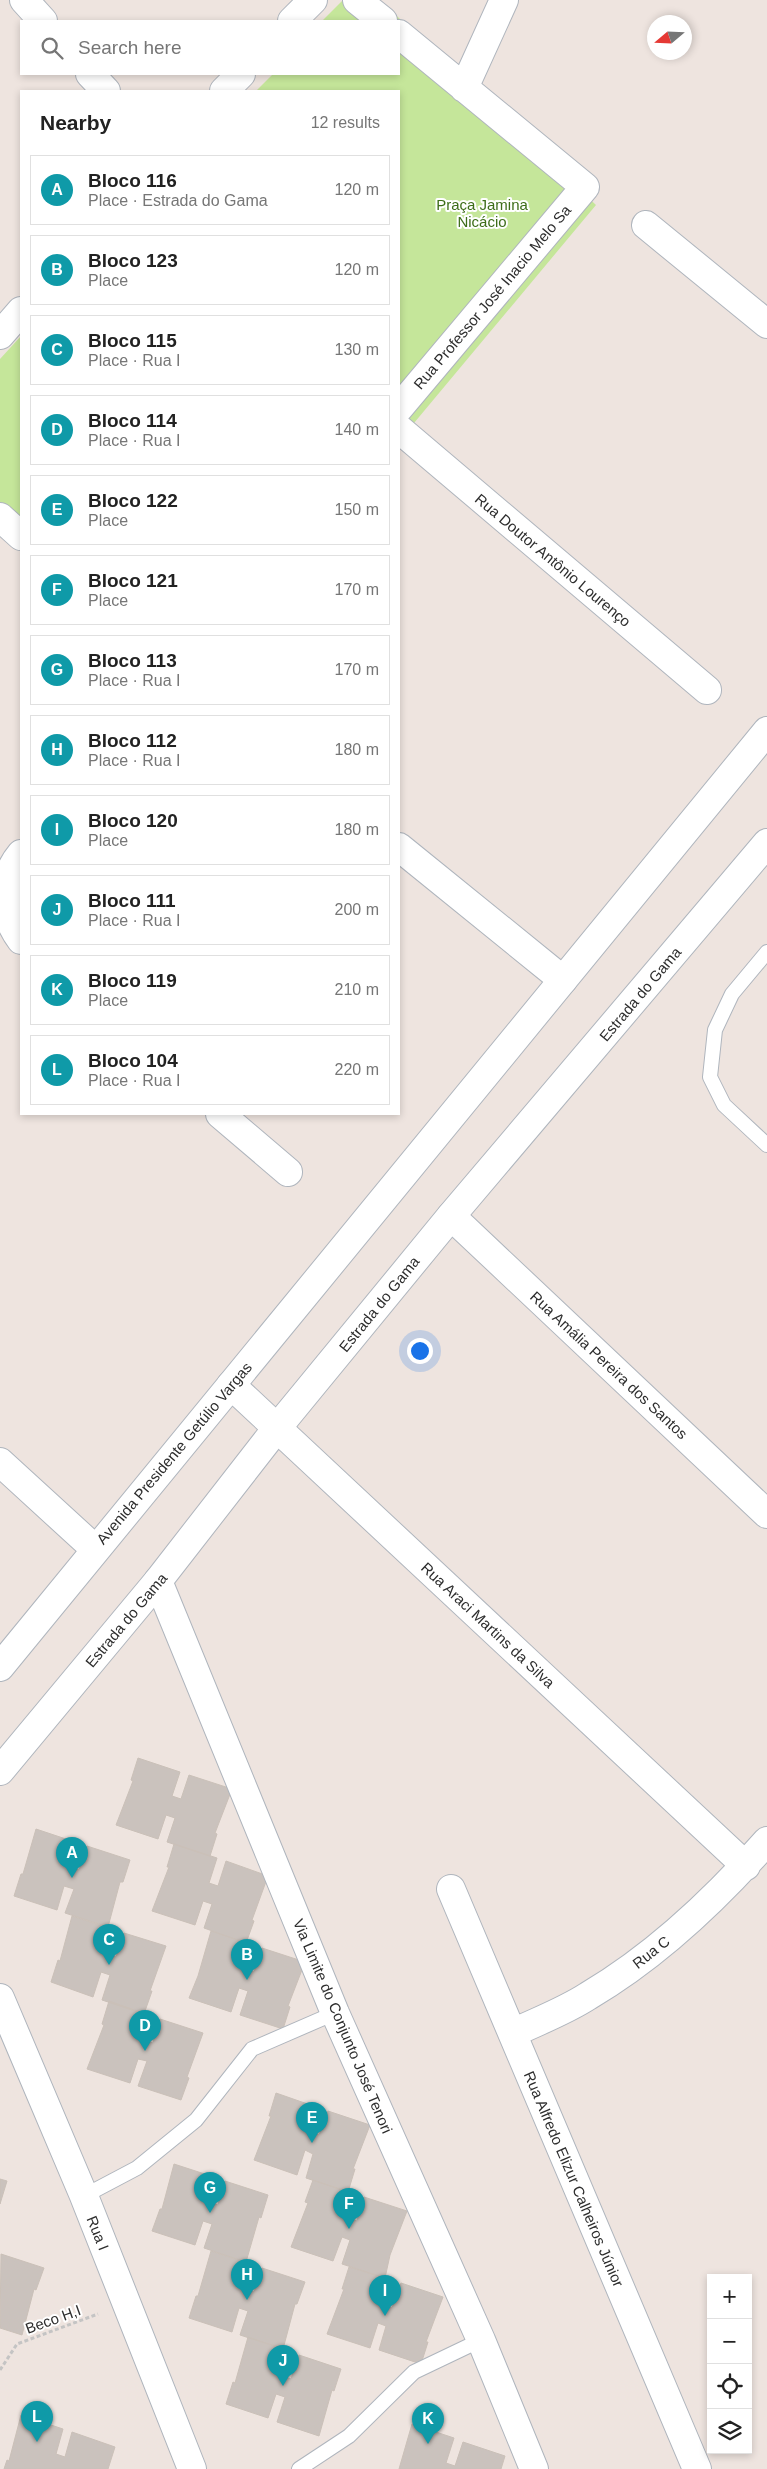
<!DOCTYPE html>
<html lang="en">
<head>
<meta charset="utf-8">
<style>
	body { margin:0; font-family:Arial,sans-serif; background:#f2f2f2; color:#222 }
	.controls { position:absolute; right:15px; bottom:15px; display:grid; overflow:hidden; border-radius:0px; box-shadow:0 2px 8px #0003 }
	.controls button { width:45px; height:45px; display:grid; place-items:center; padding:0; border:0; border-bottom:1px solid #e0e0e0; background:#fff; color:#222; font:25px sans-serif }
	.compass { position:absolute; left:647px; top:15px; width:45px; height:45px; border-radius:50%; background:#fff; box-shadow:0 2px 8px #0003; rotate:251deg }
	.you { position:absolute; left:419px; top:1350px; width:18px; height:18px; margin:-12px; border:4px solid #fff; border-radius:50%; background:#1a73e8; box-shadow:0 0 0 8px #1a73e833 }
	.badge { display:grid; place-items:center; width:32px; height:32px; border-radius:50%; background:#111827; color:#fff; font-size:16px; font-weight:700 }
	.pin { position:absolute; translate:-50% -41px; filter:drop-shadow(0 1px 2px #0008) }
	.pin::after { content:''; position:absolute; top:26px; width:18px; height:15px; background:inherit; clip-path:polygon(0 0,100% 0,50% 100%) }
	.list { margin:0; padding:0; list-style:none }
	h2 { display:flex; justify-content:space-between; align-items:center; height:65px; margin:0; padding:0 20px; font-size:21px }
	h2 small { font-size:16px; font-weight:400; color:#767676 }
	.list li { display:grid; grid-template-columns:32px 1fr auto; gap:15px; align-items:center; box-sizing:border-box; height:70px; margin:0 10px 10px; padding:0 10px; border:1px solid #e0e0e0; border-radius:0px }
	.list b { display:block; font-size:19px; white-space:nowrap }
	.list p { margin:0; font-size:16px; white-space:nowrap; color:#767676 }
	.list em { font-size:16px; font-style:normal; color:#767676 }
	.icon { flex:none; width:28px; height:28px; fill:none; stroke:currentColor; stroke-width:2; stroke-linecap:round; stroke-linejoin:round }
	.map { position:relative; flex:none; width:767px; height:2469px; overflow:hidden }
	.search { position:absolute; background:#fff; box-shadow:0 2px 8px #0003; left:20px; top:20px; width:380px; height:55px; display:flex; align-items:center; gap:12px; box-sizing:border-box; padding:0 18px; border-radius:0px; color:#767676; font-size:19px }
	.panel { position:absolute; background:#fff; box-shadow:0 2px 8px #0003; left:20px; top:90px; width:380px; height:1025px; border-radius:0px }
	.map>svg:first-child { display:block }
</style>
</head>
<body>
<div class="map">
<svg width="767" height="2469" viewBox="0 0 767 2469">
	<rect width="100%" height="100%" fill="#eee4df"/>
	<path fill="#c5e69a" d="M 343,0 L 380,0 L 596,205 L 399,441 L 399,91 L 256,91 L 273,74 L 399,74 L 399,21 L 322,21 Z
		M 21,336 L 21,528 L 0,510 L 0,359 Z"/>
	<path fill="#cac2bd" stroke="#cac0b8" d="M 138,1758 L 180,1772 L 172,1796 L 181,1799 L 189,1775 L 232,1789 L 215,1833 L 217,1834 L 210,1856 L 167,1842 L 175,1818 L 166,1815 L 158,1839 L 116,1825 L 133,1781 L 131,1780 Z
		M 36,1829 L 78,1843 L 70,1867 L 79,1870 L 87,1846 L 130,1860 L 123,1882 L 120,1882 L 108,1927 L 65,1913 L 74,1889 L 64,1886 L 57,1910 L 14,1896 L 21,1874 L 23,1874 Z
		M 174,1844 L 217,1858 L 209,1883 L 218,1886 L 226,1861 L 268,1876 L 252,1920 L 254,1921 L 246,1943 L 204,1928 L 212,1904 L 203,1901 L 195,1925 L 152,1911 L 169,1867 L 167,1867 Z
		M 72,1916 L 115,1930 L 107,1954 L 116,1957 L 124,1933 L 166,1946 L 150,1991 L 152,1991 L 144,2014 L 102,2000 L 110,1975 L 101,1972 L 93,1997 L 51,1982 L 58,1960 L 60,1961 Z
		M 211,1931 L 253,1945 L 246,1969 L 254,1972 L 262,1948 L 305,1962 L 288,2006 L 290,2007 L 283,2029 L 240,2015 L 248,1991 L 239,1988 L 231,2012 L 189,1998 L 198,1976 Z
		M 109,2001 L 151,2016 L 144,2040 L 153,2043 L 160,2019 L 203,2033 L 187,2077 L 189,2078 L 181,2100 L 138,2086 L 147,2061 L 138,2059 L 130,2083 L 87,2069 L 104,2025 L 102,2024 Z
		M 276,2093 L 319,2108 L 311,2132 L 319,2135 L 328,2111 L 370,2125 L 353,2169 L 355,2169 L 348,2192 L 306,2178 L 313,2154 L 305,2150 L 297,2175 L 254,2160 L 271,2116 L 269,2116 Z
		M 174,2164 L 217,2178 L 209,2202 L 218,2205 L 225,2181 L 268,2195 L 261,2218 L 259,2217 L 246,2262 L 204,2248 L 212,2224 L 203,2221 L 195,2245 L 152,2231 L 160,2209 L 162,2209 Z
		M 0,2179 L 7,2181 L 0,2204 Z
		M 313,2180 L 355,2194 L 347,2218 L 357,2221 L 364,2197 L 407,2211 L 390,2255 L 385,2278 L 342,2264 L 350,2240 L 342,2237 L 333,2261 L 291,2247 L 308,2203 L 305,2202 Z
		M 211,2251 L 254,2265 L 245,2289 L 254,2292 L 262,2268 L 305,2282 L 297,2304 L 295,2304 L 283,2349 L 240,2335 L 248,2311 L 239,2308 L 232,2332 L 189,2318 L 196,2296 L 198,2296 Z
		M 1,2254 L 44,2268 L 36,2290 L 34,2289 L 22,2335 L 0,2328 Z
		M 349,2267 L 392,2280 L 384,2305 L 392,2308 L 401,2283 L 443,2297 L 426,2342 L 428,2342 L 421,2364 L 379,2350 L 386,2326 L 378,2323 L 370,2348 L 327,2334 L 344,2289 L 342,2289 Z
		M 248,2337 L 290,2351 L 282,2376 L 291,2379 L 299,2355 L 341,2369 L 334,2391 L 332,2390 L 319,2436 L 277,2422 L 285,2397 L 276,2394 L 268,2418 L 226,2404 L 233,2382 L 235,2383 Z
		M 21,2415 L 63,2429 L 56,2454 L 65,2457 L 72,2432 L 115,2447 L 108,2469 L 4,2469 L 7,2460 L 9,2461 Z
		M 412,2424 L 454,2438 L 446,2463 L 455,2466 L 463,2442 L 505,2456 L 501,2469 L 399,2469 Z"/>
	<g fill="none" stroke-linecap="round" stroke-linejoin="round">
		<g stroke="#afb5bd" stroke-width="16">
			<path id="service" d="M 767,952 L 732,994 L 715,1030 L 710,1077 L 724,1105 L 767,1145
				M 84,2196 L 137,2168 L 196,2120 L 252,2049 L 335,2013
				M 299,2469 L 349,2436 L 414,2372 L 481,2340"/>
		</g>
		<g stroke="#afb5bd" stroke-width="30">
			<path id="minor" d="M 24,0 L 43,21
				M 357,0 L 383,21
				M 292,21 L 313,0
				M 399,34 L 585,187 L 399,408
				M 90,74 L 106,91
				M 464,88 L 504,0
				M 224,91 L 241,74
				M 646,225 L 767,324
				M 0,335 L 21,311
				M 399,429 L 707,690
				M 0,517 L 21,536
				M 399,847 L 563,980
				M 21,854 C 0,879 2,915 21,940
				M 220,1114 L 288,1172
				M 451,1216 L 767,1514
				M 231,1385 L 746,1866
				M 0,1462 L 95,1549
				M 158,1581 L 335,2013 L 481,2340 L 534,2469
				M 451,1889 L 697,2469
				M 0,1998 L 84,2196 L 192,2469
				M 513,2033 C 538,2021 565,2011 588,1996 C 656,1956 715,1900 767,1841"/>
		</g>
		<g stroke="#afb5bd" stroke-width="30">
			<path id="tertiary" d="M 0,1667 L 767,731
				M 0,1771 L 158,1581 L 277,1428 L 451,1216 L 767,843"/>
		</g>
		<path stroke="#c4c4c4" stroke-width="3" stroke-dasharray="4 2.5" stroke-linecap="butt" d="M 0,2370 L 17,2344 L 98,2314"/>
		<use href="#service" stroke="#fff" stroke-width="14"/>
		<use href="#minor" stroke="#fff" stroke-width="28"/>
		<use href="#tertiary" stroke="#fff" stroke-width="28"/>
	</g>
	<g text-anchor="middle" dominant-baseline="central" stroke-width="4" stroke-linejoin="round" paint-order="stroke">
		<g font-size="15" fill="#3d6d19" stroke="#fff">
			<text x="482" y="204">Praça Jamina<tspan x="482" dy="17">Nicácio</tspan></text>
		</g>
		<g font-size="15" fill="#2d2d2d" stroke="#fff">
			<text transform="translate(492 297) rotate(-50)">Rua Professor José Inacio Melo Sa</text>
			<text transform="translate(553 560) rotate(40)">Rua Doutor Antônio Lourenço</text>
			<text transform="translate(640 994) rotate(-50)">Estrada do Gama</text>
			<text transform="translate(379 1304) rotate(-51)">Estrada do Gama</text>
			<text transform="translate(609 1365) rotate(43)">Rua Amália Pereira dos Santos</text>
			<text transform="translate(174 1453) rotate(-50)">Avenida Presidente Getúlio Vargas</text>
			<text transform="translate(126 1620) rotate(-50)">Estrada do Gama</text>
			<text transform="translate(488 1625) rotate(43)">Rua Araci Martins da Silva</text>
			<text transform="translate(651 1952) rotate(-38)">Rua C</text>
			<text transform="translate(343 2026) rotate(67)">Via Limite do Conjunto José Tenori</text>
			<text transform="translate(574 2179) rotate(67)">Rua Alfredo Elizur Calheiros Júnior</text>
			<text transform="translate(98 2233) rotate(68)">Rua I</text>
			<text transform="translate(53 2319) rotate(-20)">Beco H,I</text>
		</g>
	</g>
</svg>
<div class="controls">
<button>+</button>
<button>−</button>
<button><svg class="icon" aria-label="locate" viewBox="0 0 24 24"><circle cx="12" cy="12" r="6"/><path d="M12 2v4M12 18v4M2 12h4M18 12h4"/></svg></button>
<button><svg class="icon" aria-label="layers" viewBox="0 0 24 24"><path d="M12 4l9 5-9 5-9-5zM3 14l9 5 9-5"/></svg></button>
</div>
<svg class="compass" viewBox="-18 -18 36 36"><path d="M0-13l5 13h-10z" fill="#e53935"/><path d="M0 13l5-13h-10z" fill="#767676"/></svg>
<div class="you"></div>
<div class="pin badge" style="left:72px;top:1878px;background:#0f9aa8">A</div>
<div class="pin badge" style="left:247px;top:1980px;background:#0f9aa8">B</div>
<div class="pin badge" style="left:109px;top:1965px;background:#0f9aa8">C</div>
<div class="pin badge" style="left:145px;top:2051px;background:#0f9aa8">D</div>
<div class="pin badge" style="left:312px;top:2143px;background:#0f9aa8">E</div>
<div class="pin badge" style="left:349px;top:2229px;background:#0f9aa8">F</div>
<div class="pin badge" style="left:210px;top:2213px;background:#0f9aa8">G</div>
<div class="pin badge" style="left:247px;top:2300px;background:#0f9aa8">H</div>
<div class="pin badge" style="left:385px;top:2316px;background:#0f9aa8">I</div>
<div class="pin badge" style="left:283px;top:2386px;background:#0f9aa8">J</div>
<div class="pin badge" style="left:428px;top:2444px;background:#0f9aa8">K</div>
<div class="pin badge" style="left:37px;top:2442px;background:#0f9aa8">L</div>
<div class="search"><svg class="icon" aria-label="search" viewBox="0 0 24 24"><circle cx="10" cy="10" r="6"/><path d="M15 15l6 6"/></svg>Search here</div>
<section class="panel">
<h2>Nearby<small>12 results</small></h2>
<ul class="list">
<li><span class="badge" style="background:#0f9aa8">A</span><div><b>Bloco 116</b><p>Place · Estrada do Gama</p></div><em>120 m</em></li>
<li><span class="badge" style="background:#0f9aa8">B</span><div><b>Bloco 123</b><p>Place</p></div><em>120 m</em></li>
<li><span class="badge" style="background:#0f9aa8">C</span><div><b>Bloco 115</b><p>Place · Rua I</p></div><em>130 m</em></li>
<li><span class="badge" style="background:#0f9aa8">D</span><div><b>Bloco 114</b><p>Place · Rua I</p></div><em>140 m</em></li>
<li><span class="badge" style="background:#0f9aa8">E</span><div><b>Bloco 122</b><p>Place</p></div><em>150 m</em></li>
<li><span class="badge" style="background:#0f9aa8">F</span><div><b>Bloco 121</b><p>Place</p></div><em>170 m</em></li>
<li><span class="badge" style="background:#0f9aa8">G</span><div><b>Bloco 113</b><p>Place · Rua I</p></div><em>170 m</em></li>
<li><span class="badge" style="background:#0f9aa8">H</span><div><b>Bloco 112</b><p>Place · Rua I</p></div><em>180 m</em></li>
<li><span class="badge" style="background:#0f9aa8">I</span><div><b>Bloco 120</b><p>Place</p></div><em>180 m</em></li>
<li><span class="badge" style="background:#0f9aa8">J</span><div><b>Bloco 111</b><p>Place · Rua I</p></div><em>200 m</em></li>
<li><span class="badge" style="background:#0f9aa8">K</span><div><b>Bloco 119</b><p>Place</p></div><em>210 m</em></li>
<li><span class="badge" style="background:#0f9aa8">L</span><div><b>Bloco 104</b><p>Place · Rua I</p></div><em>220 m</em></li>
</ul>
</section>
</div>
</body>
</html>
